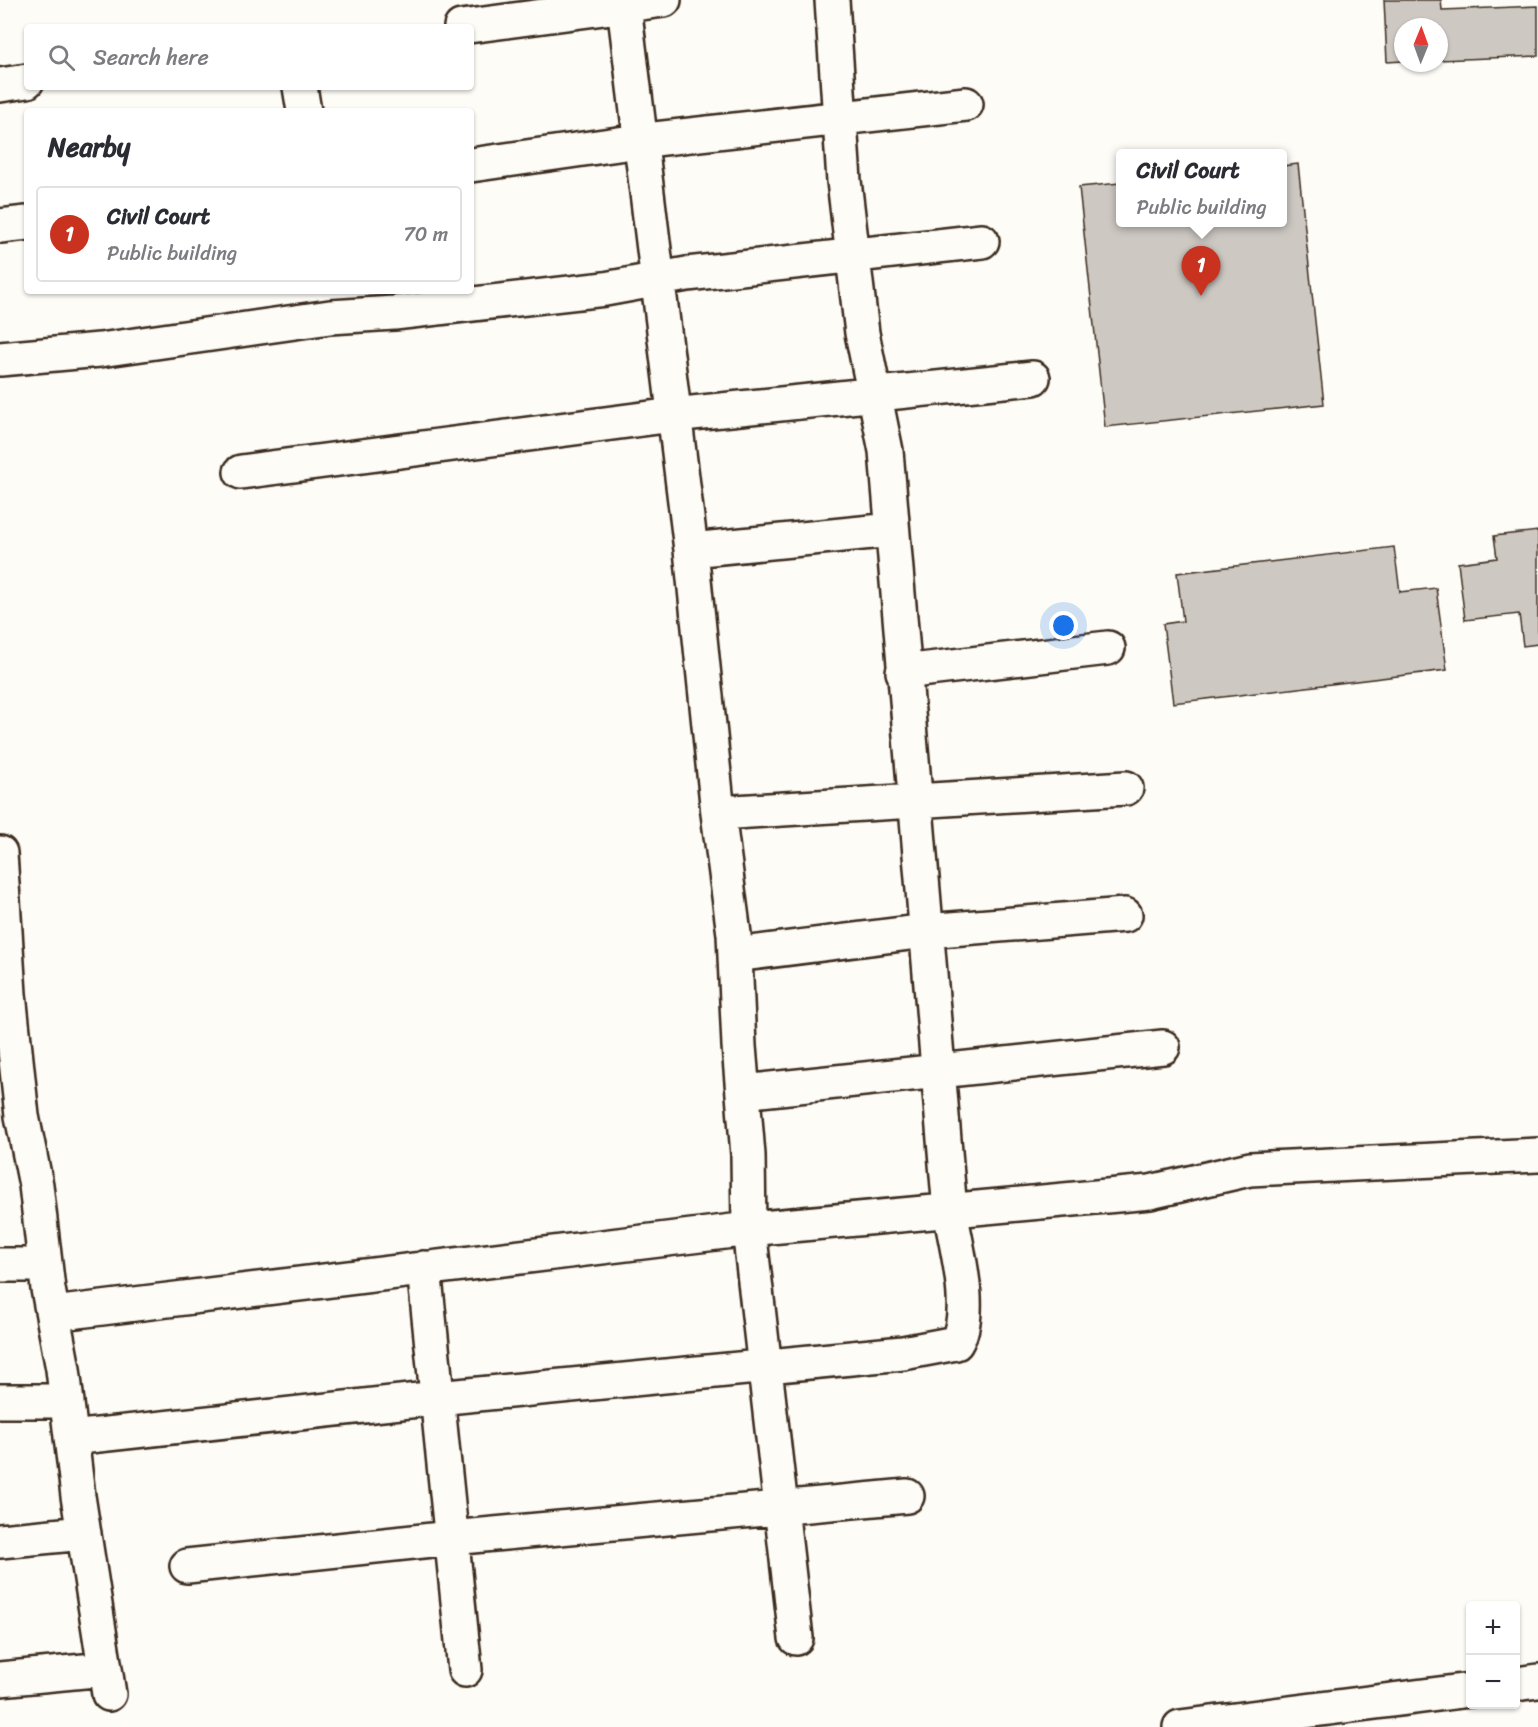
<!DOCTYPE html>
<html lang="en">
<head>
<meta charset="utf-8">
<style>
	body { margin:0; font-family:Sriracha,sans-serif; background:#f7f7f7; color:#2b2b33 }
	.controls { position:absolute; right:18px; bottom:18px; display:grid; overflow:hidden; border-radius:6px; box-shadow:0 2px 4px #0004 }
	.controls button { width:54px; height:54px; display:grid; place-items:center; padding:0; border:0; border-bottom:2px solid #e1e1e2; background:#fff; color:#2b2b33; font:30px sans-serif }
	.compass { position:absolute; left:1394px; top:18px; width:54px; height:54px; border-radius:50%; background:#fff; box-shadow:0 2px 4px #0004; rotate:1deg }
	.you { position:absolute; left:1064px; top:626px; width:21px; height:21px; margin:-15px; border:4px solid #fff; border-radius:50%; background:#1a73e8; box-shadow:0 0 0 9px #1a73e833 }
	.badge { display:grid; place-items:center; width:39px; height:39px; border-radius:50%; background:#c8321e; color:#fff; font-size:20px; font-weight:700 }
	.pin { position:absolute; translate:-50% -50px; filter:drop-shadow(0 2px 3px #0008) }
	.pin::after { content:''; position:absolute; top:32px; width:21px; height:18px; background:inherit; clip-path:polygon(0 0,100% 0,50% 100%) }
	.popup { position:absolute; left:1116px; top:149px; width:171px; height:78px; box-sizing:border-box; display:grid; place-content:center; border-radius:6px; background:#fff; filter:drop-shadow(0 2px 4px #0005); font-size:20px; white-space:nowrap; color:#7c7c81 }
	.popup b { font-size:22px; color:#2b2b33 }
	.popup::after { content:''; position:absolute; left:50%; top:100%; margin-left:-12px; border:12px solid transparent; border-top-color:#fff }
	.list { margin:0; padding:0; list-style:none }
	h2 { display:flex; justify-content:space-between; align-items:center; height:78px; margin:0; padding:0 24px; font-size:26px }
	h2 small { font-size:20px; font-weight:400; color:#7c7c81 }
	.list li { display:grid; grid-template-columns:39px 1fr auto; gap:18px; align-items:center; box-sizing:border-box; height:96px; margin:0 12px 12px; padding:0 12px; border:2px solid #e1e1e2; border-radius:6px }
	.list b { display:block; font-size:22px; white-space:nowrap }
	.list p { margin:0; font-size:20px; white-space:nowrap; color:#7c7c81 }
	.list em { font-size:20px; font-style:normal; color:#7c7c81 }
	.icon { flex:none; width:33px; height:33px; fill:none; stroke:currentColor; stroke-width:2; stroke-linecap:round; stroke-linejoin:round }
	.map { position:relative; flex:none; width:1538px; height:1727px; overflow:hidden }
	.search { position:absolute; background:#fff; box-shadow:0 2px 4px #0004; left:24px; top:24px; width:450px; height:66px; display:flex; align-items:center; gap:15px; box-sizing:border-box; padding:0 21px; border-radius:6px; color:#7c7c81; font-size:22px }
	.panel { position:absolute; background:#fff; box-shadow:0 2px 4px #0004; left:24px; top:108px; width:450px; height:186px; border-radius:6px }
	.map>svg:first-child { display:block }
</style>
</head>
<body>
<div class="map">
<svg width="1538" height="1727" viewBox="0 0 1538 1727">
	<rect width="100%" height="100%" fill="#fdfcf7"/>
	<filter id="ink" filterUnits="userSpaceOnUse"><feTurbulence type="fractalNoise" baseFrequency=".0167" numOctaves="2"/><feDisplacementMap in="SourceGraphic" scale="12" xChannelSelector="R" yChannelSelector="G"/><feConvolveMatrix kernelMatrix="1 2 1 2 8 2 1 2 1" color-interpolation-filters="sRGB"/></filter>
	<g filter="url(#ink)">
		<path fill="#cdc8c2" stroke="#3b2a1e" stroke-width="1.5" d="M 1384,0 L 1441,0 L 1442,10 L 1538,6 L 1538,56 L 1439,60 L 1439,27 L 1403,27 L 1403,61 L 1387,62 Z
			M 1298,164 L 1324,404 L 1105,427 L 1079,187 L 1120,183 L 1120,222 L 1282,222 L 1282,166 Z
			M 1538,531 L 1538,644 L 1523,646 L 1519,614 L 1465,620 L 1458,563 L 1497,558 L 1494,536 Z
			M 1394,547 L 1400,592 L 1436,588 L 1447,670 L 1173,703 L 1163,624 L 1183,621 L 1177,573 Z"/>
		<g fill="none" stroke-linecap="round" stroke-linejoin="round">
			<g stroke="#3b2a1e" stroke-width="38">
				<path id="minor" d="M 624,6 L 691,550 L 718,813 L 734,934 L 739,1046 L 748,1155 L 749,1229 L 796,1638
					M 461,27 L 664,0
					M 0,85 L 27,81
					M 300,87 L 304,111
					M 471,165 L 646,140 L 966,104
					M 0,226 L 27,223
					M 0,359 L 100,350 L 330,317 L 394,313 L 605,289 L 687,274 L 982,241
					M 241,472 L 673,415 L 1033,378
					M 691,550 L 892,530
					M 903,672 L 1108,648
					M 718,813 L 1126,788
					M 0,853 L 9,994 L 22,1116 L 36,1185 L 48,1289 L 63,1369 L 78,1496 L 109,1694
					M 735,955 L 926,931 L 1125,915
					M 743,1092 L 1163,1047
					M 0,1265 L 45,1265
					M 424,1268 L 465,1670
					M 53,1314 L 749,1229 L 1150,1192 L 1250,1169 L 1538,1155
					M 0,1401 L 67,1401
					M 71,1438 L 437,1398 L 903,1353 L 956,1343 C 975,1312 956,1246 950,1211 L 886,451 L 862,333 L 844,181 L 832,0
					M 0,1541 L 84,1533
					M 187,1566 L 451,1538 L 907,1496
					M 0,1679 L 105,1669
					M 1516,1684 L 1538,1681
					M 1180,1727 L 1470,1690"/>
			</g>
			<use href="#minor" stroke="#fdfcf7" stroke-width="33"/>
		</g>
	</g>
</svg>
<div class="controls">
<button>+</button>
<button>−</button>
</div>
<svg class="compass" viewBox="-18 -18 36 36"><path d="M0-13l5 13h-10z" fill="#e53935"/><path d="M0 13l5-13h-10z" fill="#7c7c81"/></svg>
<div class="you"></div>
<div class="pin badge" style="left:1201px;top:296px">1</div>
<div class="popup"><b>Civil Court</b>Public building</div>
<div class="search"><svg class="icon" aria-label="search" viewBox="0 0 24 24"><circle cx="10" cy="10" r="6"/><path d="M15 15l6 6"/></svg>Search here</div>
<section class="panel">
<h2>Nearby<small></small></h2>
<ul class="list">
<li><span class="badge">1</span><div><b>Civil Court</b><p>Public building</p></div><em>70 m</em></li>
</ul>
</section>
</div>
</body>
</html>
